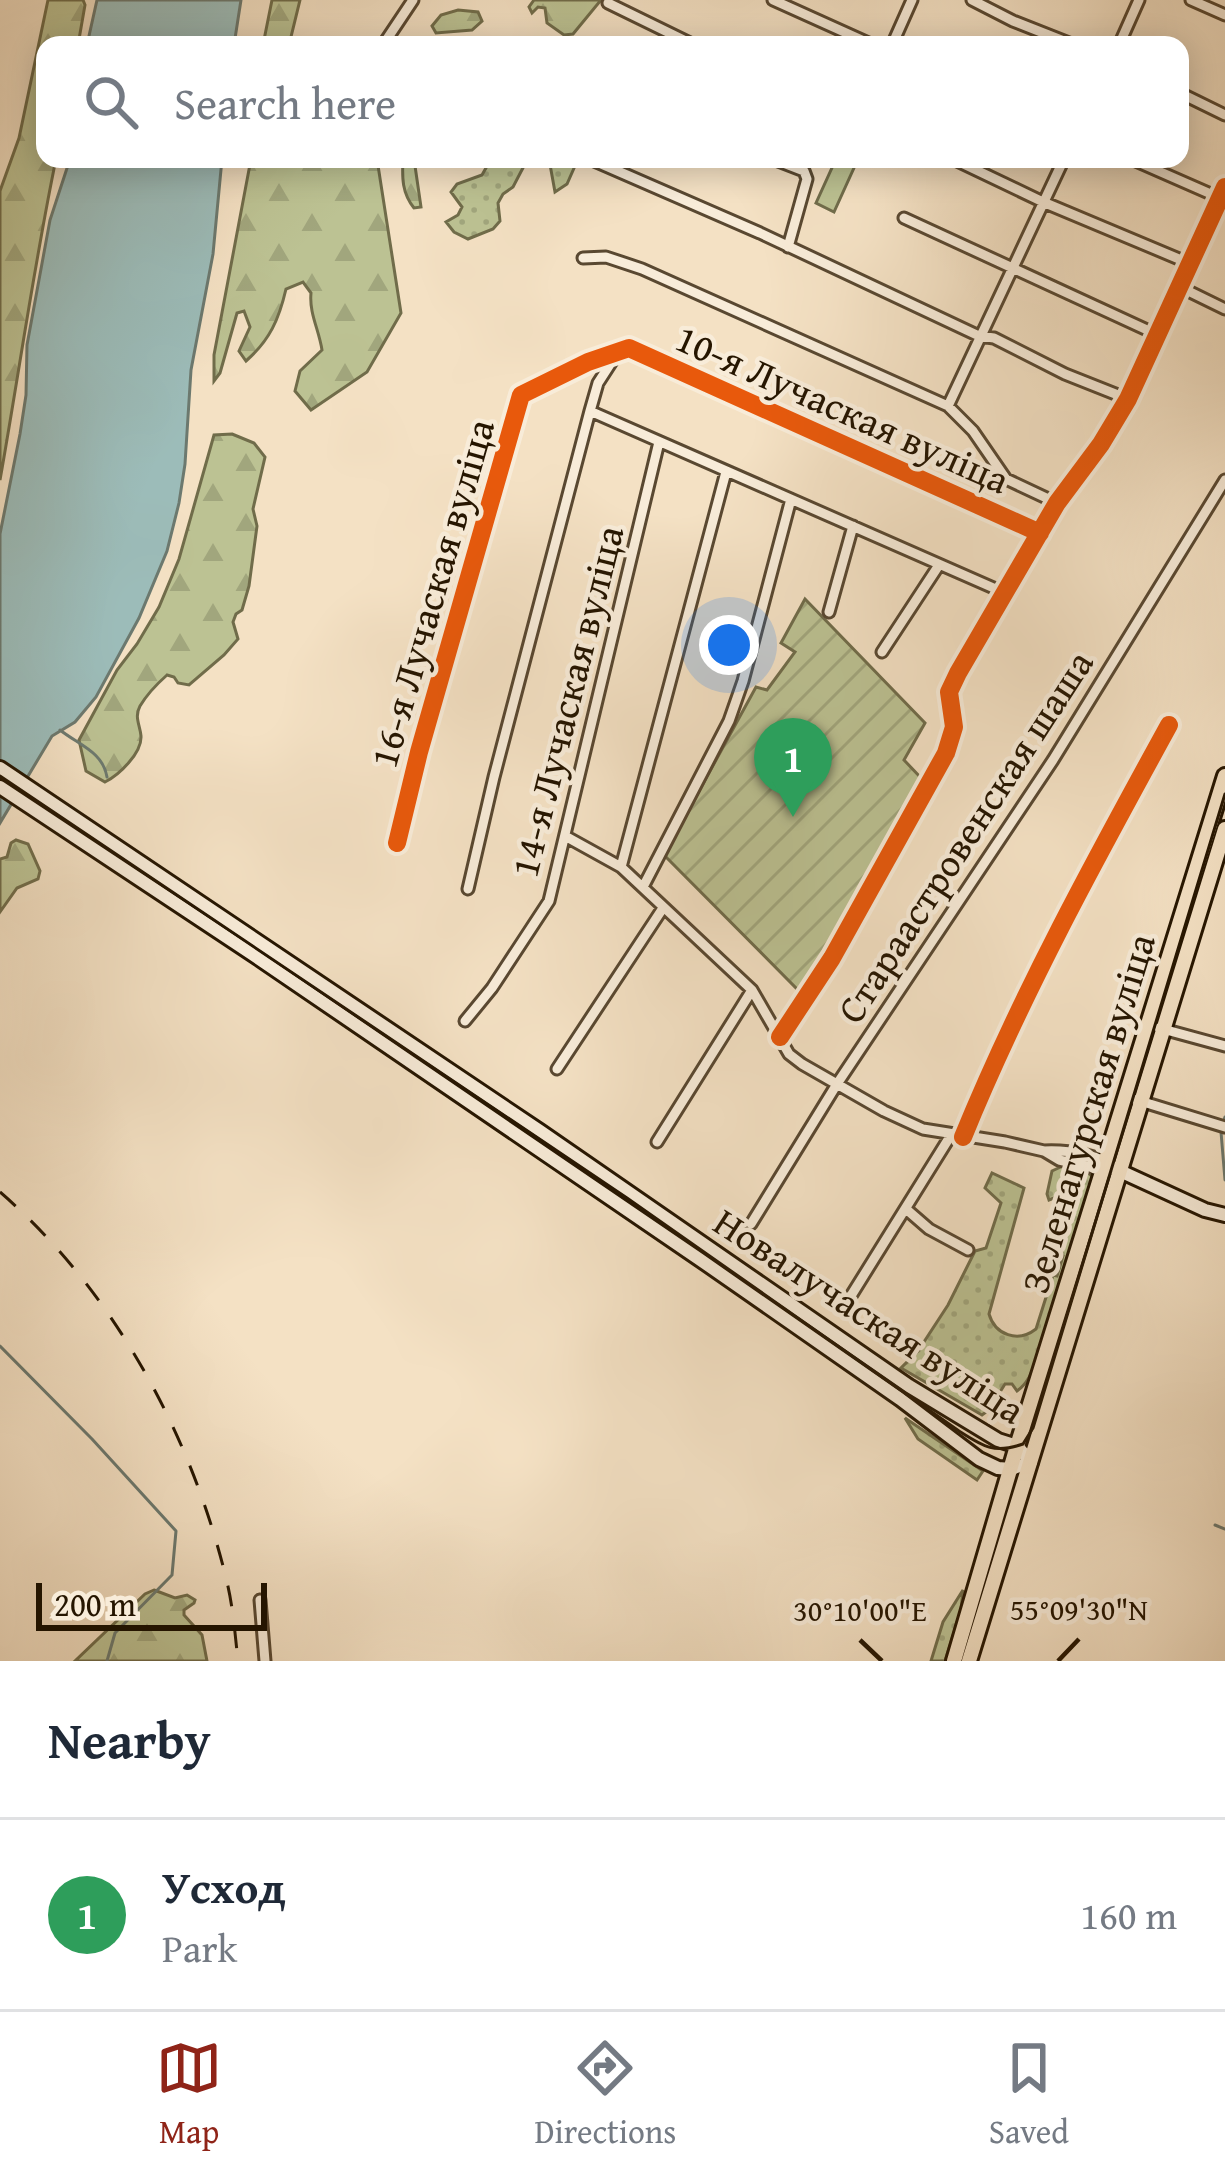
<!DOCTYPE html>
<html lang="en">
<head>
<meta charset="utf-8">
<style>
	body { margin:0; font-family:"Gentium Book Plus",serif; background:#f2f2f3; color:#1f2937 }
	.scale { position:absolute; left:36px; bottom:30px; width:231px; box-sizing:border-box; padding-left:12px; border:6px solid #251500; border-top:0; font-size:33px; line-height:42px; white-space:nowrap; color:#251500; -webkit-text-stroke:9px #f8ecd9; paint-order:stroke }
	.you { position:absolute; left:729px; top:645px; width:42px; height:42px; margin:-30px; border:9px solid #fff; border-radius:50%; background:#1a73e8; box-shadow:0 0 0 18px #1a73e833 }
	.badge { display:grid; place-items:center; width:78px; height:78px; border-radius:50%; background:#8f2418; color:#fff; font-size:39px; font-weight:700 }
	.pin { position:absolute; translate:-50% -99px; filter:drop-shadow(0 3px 6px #0008) }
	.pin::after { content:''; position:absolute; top:63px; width:42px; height:36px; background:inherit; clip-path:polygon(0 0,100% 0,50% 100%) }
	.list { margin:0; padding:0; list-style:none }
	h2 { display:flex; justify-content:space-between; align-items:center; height:156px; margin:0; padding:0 48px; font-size:51px }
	h2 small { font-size:39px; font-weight:400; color:#747a83 }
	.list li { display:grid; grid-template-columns:78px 1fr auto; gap:36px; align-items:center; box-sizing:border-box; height:192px; padding:0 48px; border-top:3px solid #e0e1e3 }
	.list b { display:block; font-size:45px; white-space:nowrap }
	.list p { margin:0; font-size:39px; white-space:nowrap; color:#747a83 }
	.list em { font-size:39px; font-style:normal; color:#747a83 }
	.icon { flex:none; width:66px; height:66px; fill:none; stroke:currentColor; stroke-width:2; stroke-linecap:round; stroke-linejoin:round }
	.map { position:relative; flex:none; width:1225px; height:1661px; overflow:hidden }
	.search { position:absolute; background:#fff; box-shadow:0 6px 30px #0003; left:36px; right:36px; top:36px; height:132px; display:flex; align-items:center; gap:30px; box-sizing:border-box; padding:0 42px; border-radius:24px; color:#747a83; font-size:45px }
	.sheet { height:348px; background:#fff }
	nav { display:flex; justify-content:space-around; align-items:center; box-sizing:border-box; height:168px; border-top:3px solid #e0e1e3; background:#fff; font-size:33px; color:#747a83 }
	nav a { display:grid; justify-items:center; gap:6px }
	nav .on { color:#8f2418 }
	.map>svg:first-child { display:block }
</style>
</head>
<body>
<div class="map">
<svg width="1225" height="1661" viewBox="0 0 1225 1661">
	<defs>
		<pattern id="grass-dots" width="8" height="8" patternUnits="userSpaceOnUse" patternTransform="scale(3)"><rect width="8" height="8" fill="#bcc293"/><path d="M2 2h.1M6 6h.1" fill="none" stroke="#a1a67d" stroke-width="1.8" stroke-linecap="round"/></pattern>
		<pattern id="forest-firs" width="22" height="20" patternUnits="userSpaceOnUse" patternTransform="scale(3)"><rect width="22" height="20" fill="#bcc293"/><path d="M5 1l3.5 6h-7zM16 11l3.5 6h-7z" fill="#a1a67d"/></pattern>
		<pattern id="garden-furrows" width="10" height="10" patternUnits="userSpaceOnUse" patternTransform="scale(3)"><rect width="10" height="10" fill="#bcc293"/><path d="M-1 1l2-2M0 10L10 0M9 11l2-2" fill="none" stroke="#a1a67d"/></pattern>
	</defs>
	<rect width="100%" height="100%" fill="#f4e1c4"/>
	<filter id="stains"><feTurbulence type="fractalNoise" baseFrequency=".00167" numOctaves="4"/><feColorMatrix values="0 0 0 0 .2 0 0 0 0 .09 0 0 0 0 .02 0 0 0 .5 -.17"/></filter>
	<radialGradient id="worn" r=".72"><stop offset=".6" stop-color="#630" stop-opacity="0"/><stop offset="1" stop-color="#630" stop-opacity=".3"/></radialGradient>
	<path fill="url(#grass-dots)" stroke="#706c4a" stroke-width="3" d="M 491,159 L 525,159 L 526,162 L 513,187 L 503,194 L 498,203 L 500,221 L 493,229 L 468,239 L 454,232 L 446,222 L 458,215 L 462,207 L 451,192 L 457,184 L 482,175 Z
		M 549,159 L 578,159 L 567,184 L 555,192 Z
		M 1065,1165 L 1087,1172 L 1092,1176 L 1092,1181 L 1043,1345 C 1034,1361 1033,1380 1017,1391 L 1012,1384 L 1005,1384 L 1000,1392 L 1004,1399 L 982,1415 L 901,1368 L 918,1351 L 948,1305 L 975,1251 L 986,1248 L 1001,1203 L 985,1188 L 992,1173 L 1024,1188 L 989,1314 C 995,1335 1018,1343 1036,1329 L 1053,1275 L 1057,1276 L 1063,1256 L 1060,1254 L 1064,1238 L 1059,1222 L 1065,1218 L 1054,1198 L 1049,1200 L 1047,1194 L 1052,1171 Z
		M 905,1418 L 983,1471 L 977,1480 L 918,1439 Z
		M 963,1590 L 961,1610 L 945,1661 L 931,1661 L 943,1622 Z"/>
	<path fill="url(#forest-firs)" stroke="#706c4a" stroke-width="3" d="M 48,0 L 83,0 L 85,5 L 78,45 L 45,45 L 45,159 L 56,159 C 34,265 19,373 0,480 L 0,191 L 19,138 Z
		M 272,0 L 300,0 L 289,45 L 263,45 Z
		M 534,0 L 601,0 L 573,34 L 564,35 L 547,23 L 545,8 L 538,7 L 532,13 L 529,7 Z
		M 458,10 L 478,12 L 482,21 L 472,30 L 436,33 L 432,26 L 441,15 Z
		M 251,159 L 377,159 L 401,313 L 367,372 L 311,410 L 295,391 L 300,371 L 322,350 C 319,330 309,313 311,293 L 303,282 L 286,289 C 279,319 270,340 246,361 L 239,351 L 250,327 L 244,311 L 237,313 L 220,373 L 214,381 L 214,355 Z
		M 403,159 L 414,159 L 421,207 L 414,208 C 402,193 402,178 403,159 Z
		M 232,434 L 254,443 L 265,457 L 253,509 L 257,526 L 249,586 L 242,610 L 236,614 L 233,622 L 238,639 L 224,655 L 189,685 L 178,683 L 174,677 L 167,675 C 158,683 146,696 140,706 C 134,717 140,725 141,736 C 142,753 119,775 105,782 L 86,771 L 79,740 L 117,670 L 137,644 L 159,607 L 179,559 L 214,435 Z
		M 16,840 L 28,844 L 40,871 L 38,879 L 17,888 L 0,912 L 0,859 L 7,857 L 11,843 Z
		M 154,1590 L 175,1598 L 187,1595 L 195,1600 L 194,1603 L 184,1610 L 184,1615 L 202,1635 L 207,1661 L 75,1661 L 145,1594 Z"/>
	<path fill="url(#garden-furrows)" stroke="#706c4a" stroke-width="3" d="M 805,599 L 925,723 L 904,760 L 922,779 L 833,948 L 803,995 L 664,855 L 756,687 L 767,690 L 795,652 L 781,643 Z"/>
	<path fill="#bcc293" stroke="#706c4a" stroke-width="3" d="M 836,159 L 858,159 L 834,212 L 816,203 Z"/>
	<path fill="#9cbcb9" stroke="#6c796f" stroke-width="3" d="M 97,0 L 241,0 L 234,45 L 87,45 Z
		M 70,159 L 222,159 L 213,254 L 191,370 L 185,464 L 179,503 L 167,551 L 139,618 L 96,697 L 75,722 L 52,736 L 0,823 L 0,534 L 20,434 L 26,395 L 27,345 L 50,220 Z"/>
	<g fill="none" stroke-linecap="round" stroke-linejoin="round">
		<path stroke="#6c796f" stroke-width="3" d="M 60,730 C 79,745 103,752 107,777
			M 1224,1120 L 1225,1117
			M 1221,1132 L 1225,1180
			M 0,1346 L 92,1439 L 176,1531 L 172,1575 L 115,1633 L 107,1661
			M 1215,1525 L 1225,1529"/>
		<g stroke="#594831" stroke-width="15">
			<path id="street" d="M 773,0 L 873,45
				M 972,0 L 1013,21 L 1074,45
				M 1191,0 L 1225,15
				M 608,3 L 694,45
				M 383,45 L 413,0
				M 892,45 L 912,0
				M 1119,45 L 1139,0
				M 1180,93 L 1225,115
				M 590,159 L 760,233 L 979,336 L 994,338 L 1065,374 L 1128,399
				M 773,159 L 804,171 L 807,179 L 788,247
				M 953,159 L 1043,202 L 1191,264
				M 1131,159 L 1220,198
				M 904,218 L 1158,335
				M 583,258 L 606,257 L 642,269 L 948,406 L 973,431 L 1006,479 L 1057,503
				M 1180,287 L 1225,309
				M 948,406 L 1064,159
				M 590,411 L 1005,593
				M 829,612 L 853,526
				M 882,652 L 939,565
				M 565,836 L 621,867 L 752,990 L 789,1054 L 802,1064 L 884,1111 L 923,1129 L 1005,1142 L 1044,1151 L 1059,1160 L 1108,1171
				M 397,843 L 419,752 L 521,395 L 588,362 L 629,348 L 1040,533
				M 621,867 L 726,472
				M 643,887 L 729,721 L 743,681 L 791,499
				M 468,889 L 494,777 L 590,411 L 598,383 L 618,352
				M 465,1021 L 492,988 L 549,901 L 659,442
				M 1159,1028 L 1225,1046
				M 780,1037 L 832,958 L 946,753 L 954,727 L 949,692 L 958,673 L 1057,503 L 1101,444 L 1128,399 L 1225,187
				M 557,1069 L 663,908
				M 1127,1097 L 1225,1127
				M 963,1137 C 1021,995 1095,860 1169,725
				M 657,1142 L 752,990
				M 1044,1151 C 1069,1150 1100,1154 1120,1171
				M 906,1209 L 929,1229 L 968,1250
				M 751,1224 L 837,1084 L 1053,760 L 1225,480
				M 849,1299 L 951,1135
				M 260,1600 L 265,1661"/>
		</g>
		<g stroke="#251500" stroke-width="18">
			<path id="secondary" d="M 0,768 L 540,1131 L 909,1386 L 998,1440 L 1017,1446 L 1031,1462 L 1011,1469 L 998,1468 L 979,1459 L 900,1399 L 699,1259 L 252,954 L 0,787
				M 1120,1171 L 1205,1210 L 1225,1215"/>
		</g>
		<g stroke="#251500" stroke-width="20">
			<path id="primary" d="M 954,1661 L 1017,1446 L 1225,776
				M 969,1661 L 1225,829"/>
		</g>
		<use href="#street" stroke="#f8ecd9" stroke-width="9"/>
		<use href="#secondary" stroke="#f8ecd9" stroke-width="12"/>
		<use href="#primary" stroke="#f4e1c4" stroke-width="14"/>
		<path stroke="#251500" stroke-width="3" d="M 0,776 L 627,1198 L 959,1431 C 984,1447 994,1454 1023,1444 L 1033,1428 L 1225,794"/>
		<path stroke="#251500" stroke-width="3" stroke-dasharray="21 21" stroke-linecap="butt" d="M 0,1192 C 113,1290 191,1434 226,1578 C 233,1605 235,1634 238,1661"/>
		<g stroke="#f8ecd9" stroke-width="26">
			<path id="cycleway" d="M 397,843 L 419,752 L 521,395 L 588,362 L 629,348 L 1040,533
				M 780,1037 L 832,958 L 946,753 L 954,727 L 949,692 L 958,673 L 1057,503 L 1101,444 L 1128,399 L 1225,187
				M 963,1137 C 1021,995 1095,860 1169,725"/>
		</g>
		<use href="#cycleway" stroke="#e8590c" stroke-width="18"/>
	</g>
	<path fill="none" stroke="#251500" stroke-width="4.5" d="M 860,1640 L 882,1661M 1058,1661 L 1079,1639"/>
	<g text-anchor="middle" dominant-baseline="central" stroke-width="9" stroke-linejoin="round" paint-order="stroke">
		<g font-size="39" fill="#251500" stroke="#f8ecd9">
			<text transform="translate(843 408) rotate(24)">10-я Лучаская вуліца</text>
			<text transform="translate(431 593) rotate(-74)">16-я Лучаская вуліца</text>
			<text transform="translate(566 701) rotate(-76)">14-я Лучаская вуліца</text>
			<text transform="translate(964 836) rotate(-57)">Стараастровенская шаша</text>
			<text transform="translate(1087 1113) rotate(-73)">Зеленагурская вуліца</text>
			<text transform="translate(870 1315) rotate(33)">Новалучаская вуліца</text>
		</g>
	</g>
	<g font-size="30" text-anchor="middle" fill="#251500" stroke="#f8ecd9" stroke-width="9" stroke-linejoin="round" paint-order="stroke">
		<text x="1079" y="1620">55°09'30"N</text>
		<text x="860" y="1621">30°10'00"E</text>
	</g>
	<rect width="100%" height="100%" filter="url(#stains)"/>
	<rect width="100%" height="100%" fill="url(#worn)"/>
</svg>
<div class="scale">200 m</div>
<div class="you"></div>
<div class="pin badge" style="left:793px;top:817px;background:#2e9e5b">1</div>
<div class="search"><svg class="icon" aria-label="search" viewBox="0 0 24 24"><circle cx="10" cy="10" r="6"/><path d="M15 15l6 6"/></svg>Search here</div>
</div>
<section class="sheet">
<h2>Nearby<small></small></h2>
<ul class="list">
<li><span class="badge" style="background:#2e9e5b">1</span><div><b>Усход</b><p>Park</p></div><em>160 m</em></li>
</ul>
</section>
<nav>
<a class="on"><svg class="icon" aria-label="map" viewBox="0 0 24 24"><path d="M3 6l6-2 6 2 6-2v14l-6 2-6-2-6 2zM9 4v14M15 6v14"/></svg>Map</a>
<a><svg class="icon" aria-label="directions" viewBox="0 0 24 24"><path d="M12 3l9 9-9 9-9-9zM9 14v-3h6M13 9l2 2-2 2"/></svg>Directions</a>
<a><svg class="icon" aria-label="saved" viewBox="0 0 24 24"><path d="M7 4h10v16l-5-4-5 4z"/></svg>Saved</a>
</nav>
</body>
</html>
